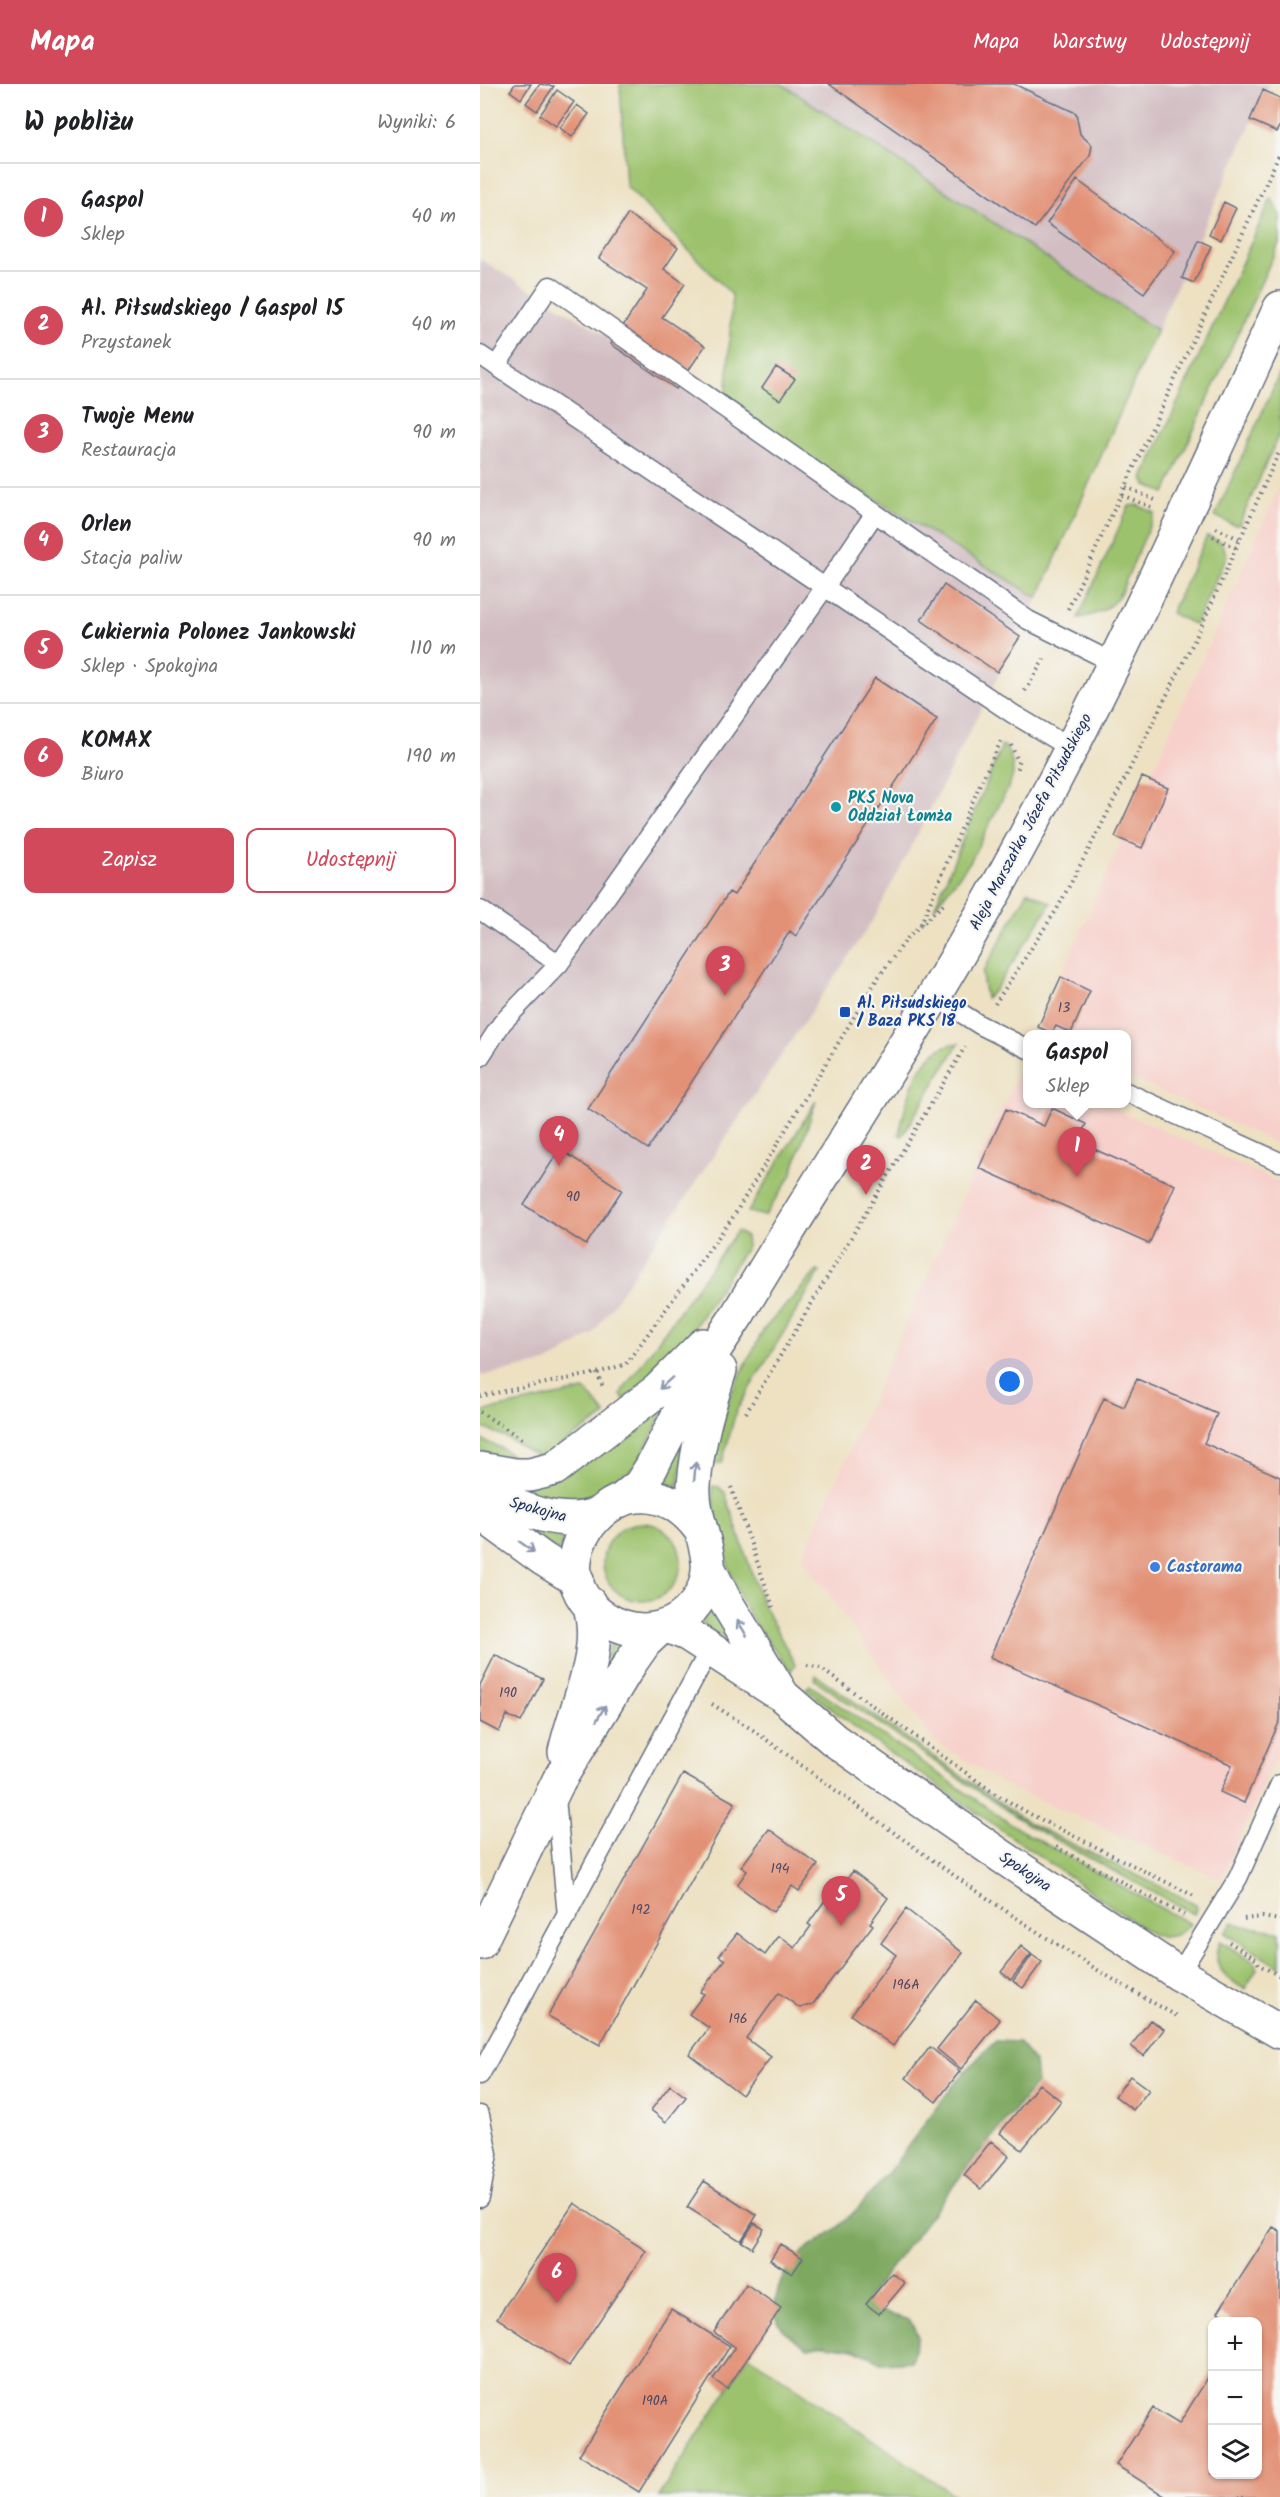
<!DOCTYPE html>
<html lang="pl">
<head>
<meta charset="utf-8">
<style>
	body { margin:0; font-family:Kalam,sans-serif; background:#f6f6f6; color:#202124 }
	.controls { position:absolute; right:18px; bottom:18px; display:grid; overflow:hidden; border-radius:12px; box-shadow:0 2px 4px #0004 }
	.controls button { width:54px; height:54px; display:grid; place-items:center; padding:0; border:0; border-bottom:2px solid #e0e0e0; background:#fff; color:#202124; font:30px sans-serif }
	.you { position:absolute; left:530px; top:1298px; width:21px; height:21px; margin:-15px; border:4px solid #fff; border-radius:50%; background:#1a73e8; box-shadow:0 0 0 9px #1a73e833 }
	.badge { display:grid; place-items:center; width:39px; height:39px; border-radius:50%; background:#d1495b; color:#fff; font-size:20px; font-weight:700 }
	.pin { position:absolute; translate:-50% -50px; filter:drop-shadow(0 2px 3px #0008) }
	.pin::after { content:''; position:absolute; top:32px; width:21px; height:18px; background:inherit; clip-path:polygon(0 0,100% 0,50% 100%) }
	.popup { position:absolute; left:543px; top:946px; width:108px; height:78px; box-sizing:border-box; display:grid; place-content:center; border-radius:12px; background:#fff; filter:drop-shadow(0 2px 4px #0005); font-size:20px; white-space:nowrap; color:#757577 }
	.popup b { font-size:22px; color:#202124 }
	.popup::after { content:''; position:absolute; left:50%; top:100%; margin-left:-12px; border:12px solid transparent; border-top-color:#fff }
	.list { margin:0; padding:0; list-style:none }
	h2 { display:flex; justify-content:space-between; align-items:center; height:78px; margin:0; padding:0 24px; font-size:26px }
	h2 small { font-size:20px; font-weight:400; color:#757577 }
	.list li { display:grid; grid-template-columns:39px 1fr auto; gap:18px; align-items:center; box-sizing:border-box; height:108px; padding:0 24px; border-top:2px solid #e0e0e0 }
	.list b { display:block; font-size:22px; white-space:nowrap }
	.list p { margin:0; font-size:20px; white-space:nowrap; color:#757577 }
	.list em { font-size:20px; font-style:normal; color:#757577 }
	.actions { display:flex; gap:12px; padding:18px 24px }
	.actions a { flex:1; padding:14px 0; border:2px solid #d1495b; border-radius:12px; text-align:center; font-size:21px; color:#d1495b }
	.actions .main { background:#d1495b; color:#fff }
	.icon { flex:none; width:33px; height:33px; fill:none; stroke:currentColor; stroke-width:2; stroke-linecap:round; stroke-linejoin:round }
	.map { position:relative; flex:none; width:800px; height:2413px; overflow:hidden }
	header { display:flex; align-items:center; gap:36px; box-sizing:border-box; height:84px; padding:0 30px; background:#d1495b; color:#fff }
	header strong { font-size:28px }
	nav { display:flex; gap:33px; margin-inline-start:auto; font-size:21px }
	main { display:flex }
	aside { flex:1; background:#fff }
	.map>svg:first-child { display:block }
</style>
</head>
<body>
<header>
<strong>Mapa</strong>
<nav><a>Mapa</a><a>Warstwy</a><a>Udostępnij</a></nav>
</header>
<main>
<aside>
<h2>W pobliżu<small>Wyniki: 6</small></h2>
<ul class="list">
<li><span class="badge">1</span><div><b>Gaspol</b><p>Sklep</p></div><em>40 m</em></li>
<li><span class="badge">2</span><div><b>Al. Piłsudskiego / Gaspol 15</b><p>Przystanek</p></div><em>40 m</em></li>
<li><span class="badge">3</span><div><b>Twoje Menu</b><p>Restauracja</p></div><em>90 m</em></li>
<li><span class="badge">4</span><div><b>Orlen</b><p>Stacja paliw</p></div><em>90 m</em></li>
<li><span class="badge">5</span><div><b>Cukiernia Polonez Jankowski</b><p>Sklep · Spokojna</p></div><em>110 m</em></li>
<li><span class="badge">6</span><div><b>KOMAX</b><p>Biuro</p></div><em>190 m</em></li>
</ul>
<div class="actions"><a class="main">Zapisz</a><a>Udostępnij</a></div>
</aside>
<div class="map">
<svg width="800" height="2413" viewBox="0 0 800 2413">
	<rect width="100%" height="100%" fill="#f6f6f2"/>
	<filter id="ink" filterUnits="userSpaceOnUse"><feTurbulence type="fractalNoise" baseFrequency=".0167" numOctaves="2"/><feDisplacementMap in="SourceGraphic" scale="12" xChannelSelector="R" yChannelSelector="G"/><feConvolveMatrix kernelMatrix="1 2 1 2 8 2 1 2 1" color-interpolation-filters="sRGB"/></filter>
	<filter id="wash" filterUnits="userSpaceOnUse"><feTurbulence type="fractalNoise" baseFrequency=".008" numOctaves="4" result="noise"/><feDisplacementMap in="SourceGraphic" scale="24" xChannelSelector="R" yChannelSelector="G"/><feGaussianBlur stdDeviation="1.35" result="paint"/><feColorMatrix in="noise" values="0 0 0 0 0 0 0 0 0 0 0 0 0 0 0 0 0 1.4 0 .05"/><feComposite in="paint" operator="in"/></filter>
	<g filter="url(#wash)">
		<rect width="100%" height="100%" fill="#ede1c2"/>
		<path fill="#f7d0cb" d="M 800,401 L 800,1061 L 647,992 L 646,950 L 555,950 Z
			M 541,982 L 547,985 L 548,1020 L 624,1020 L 800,1098 L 800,1664 L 741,1795 L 525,1701 L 453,1656 L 322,1473 Z"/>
		<path fill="#d2bec2" d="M 302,0 L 789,0 L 677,246 Z
			M 0,175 L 558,514 L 395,833 L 113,1250 L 67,1279 L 0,1292 Z"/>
		<path fill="#9dc26d" stroke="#5c7866" stroke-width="1.5" d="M 140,0 L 302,0 L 677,246 L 558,514 L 246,324 L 252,211 L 146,102 Z
			M 791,115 L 800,129 L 800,157 L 685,409 L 666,401 L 663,394 Z
			M 800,289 L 800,348 L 759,441 L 754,441 L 735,432 Z
			M 657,421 L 675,429 L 641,508 C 631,525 617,531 598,534 L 649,422 Z
			M 727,452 L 741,458 L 747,471 L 715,541 L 691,529 Z
			M 522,662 L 526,663 L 532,678 L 533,691 L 528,704 L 490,778 L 454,824 Z
			M 548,807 L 571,819 L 515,906 L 506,914 L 503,898 L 503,888 Z
			M 479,959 L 422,1052 L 419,1050 C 426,1017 438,962 479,959 Z
			M 336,1017 L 311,1092 L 285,1132 L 268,1128 Z
			M 257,1147 L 266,1153 L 267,1162 L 208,1253 L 187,1280 L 145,1316 L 141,1311 L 142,1307 Z
			M 337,1187 L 340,1188 L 256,1327 L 242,1379 L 232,1380 L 231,1371 L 247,1317 L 284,1245 Z
			M 104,1306 L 108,1308 L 126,1331 L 61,1374 L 23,1352 L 0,1343 L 0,1328 Z
			M 189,1316 C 178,1336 165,1370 151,1386 C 132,1408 84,1424 56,1415 C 50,1413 44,1409 39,1406 Z
			M 206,1343 L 199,1400 L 194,1402 L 181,1397 Z
			M 0,1355 L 23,1365 L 38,1377 L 15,1373 L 0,1366 Z
			M 232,1402 L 239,1403 L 245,1409 L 282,1519 L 315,1580 L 311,1587 L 278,1544 L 262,1518 L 244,1471 L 242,1452 L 235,1436 Z
			M 25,1435 L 81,1450 L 84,1455 L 78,1467 Z
			M123 1478a39 39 0 1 1 78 0a39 39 0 1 1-78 0Z
			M 234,1524 L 270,1571 L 224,1542 L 223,1535 Z
			M 136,1557 L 147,1561 L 114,1612 L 131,1560 Z
			M 336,1591 L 549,1739 L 716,1820 L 717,1825 L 714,1830 L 548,1741 L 335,1596 Z
			M 330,1601 L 540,1746 L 710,1840 C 699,1852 689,1855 673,1851 L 389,1654 L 326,1605 Z
			M 753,1838 C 768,1846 784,1843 800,1848 L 800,1884 L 745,1849 Z
			M 740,1857 L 774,1878 L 777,1885 L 765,1905 C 746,1895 729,1880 740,1857 Z
			M 269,2272 L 477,2413 L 178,2413 Z"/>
		<path fill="#7ea860" stroke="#4c6c5f" stroke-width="1.5" d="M 516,1957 L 538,1958 L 555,1978 L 557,1999 L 493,2076 L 390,2211 L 387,2219 C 399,2230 414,2230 430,2236 L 438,2252 L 431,2277 L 404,2279 L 374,2265 L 344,2261 L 328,2264 C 305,2250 288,2238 298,2206 C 310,2165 340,2162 366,2136 C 423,2082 457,2008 516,1957 Z"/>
		<g id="blocks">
			<path fill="#e29176" d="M 35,0 L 51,0 L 41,15 L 30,7 Z
				M 60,0 L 74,2 L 57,27 L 46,19 Z
				M 349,0 L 534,0 L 596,29 L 600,50 L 612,61 L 610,72 L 555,144 Z
				M 77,6 L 94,18 L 76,42 L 60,31 Z
				M 783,6 L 800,14 L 800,43 L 797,48 L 770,36 Z
				M 97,21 L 109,30 L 92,53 L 80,44 Z
				M 597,96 L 695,167 L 664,209 L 567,139 Z
				M 744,118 L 756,124 L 741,156 L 729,150 Z
				M 148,130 L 198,164 L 184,185 L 205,200 L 182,233 L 225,262 L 196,305 L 131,260 L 167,206 L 119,174 Z
				M 718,156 L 731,162 L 714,199 L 702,194 Z
				M 296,283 L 315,295 L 300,316 L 282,304 Z
				M 464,501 L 540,553 L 517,588 L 441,536 Z
				M 395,594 L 457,635 L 316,852 L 310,847 L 168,1065 L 108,1025 L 249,808 L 254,811 Z
				M 662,693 L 688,704 L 662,764 L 635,753 Z
				M 581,893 L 610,907 L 591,949 L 576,942 L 572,949 L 558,943 Z
				M 572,1024 L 606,1040 L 598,1058 L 695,1101 L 669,1160 L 499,1084 L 526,1025 L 564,1042 Z
				M 80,1065 L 142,1106 L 106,1161 L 44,1121 Z
				M 657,1295 L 737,1330 L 724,1359 L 800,1393 L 800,1636 L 764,1719 L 740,1708 L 752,1681 L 510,1573 L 624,1314 L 644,1323 Z
				M 15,1571 L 63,1595 L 41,1638 L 27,1631 L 19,1648 L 0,1638 L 0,1601 Z
				M 203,1690 L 255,1719 L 120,1961 L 68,1932 Z
				M 289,1745 L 338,1781 L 319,1807 L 312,1802 L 293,1828 L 257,1801 L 267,1787 L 261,1783 Z
				M 373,1787 L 408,1814 L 390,1839 L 393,1841 L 333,1920 L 320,1924 L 299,1909 L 266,1954 L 291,1973 L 262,2011 L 209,1970 L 229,1944 L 209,1930 L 224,1910 L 220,1908 L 245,1876 L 239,1872 L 257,1849 L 285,1871 L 299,1852 L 315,1864 L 331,1842 L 328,1840 L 346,1815 L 350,1817 Z
				M 426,1825 L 483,1869 L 413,1962 L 371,1931 L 416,1871 L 401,1859 Z
				M 541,1862 L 551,1870 L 531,1896 L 521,1888 Z
				M 552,1871 L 562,1878 L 543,1904 L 533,1897 Z
				M 496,1916 L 520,1936 L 481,1985 L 457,1965 Z
				M 670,1936 L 684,1945 L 664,1972 L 651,1962 Z
				M 450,1963 L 480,1987 L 456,2018 L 426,1994 Z
				M 650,1992 L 669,2006 L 653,2026 L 635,2012 Z
				M 559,2000 L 581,2017 L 542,2066 L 520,2049 Z
				M 190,2001 L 206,2013 L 186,2038 L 171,2026 Z
				M 511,2057 L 529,2072 L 501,2105 L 484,2091 Z
				M 224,2097 L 277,2131 L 261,2157 L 207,2123 Z
				M 94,2119 L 166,2167 L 89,2282 L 17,2234 Z
				M 274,2139 L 284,2145 L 272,2164 L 262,2158 Z
				M 793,2143 L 800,2147 L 800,2413 L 686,2413 L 636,2381 L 673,2324 L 699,2340 L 732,2287 L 732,2390 L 778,2390 L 778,2238 L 753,2238 L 738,2228 Z
				M 300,2160 L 323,2174 L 312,2190 L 290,2176 Z
				M 412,2189 L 425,2199 L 399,2230 L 386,2220 Z
				M 266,2200 L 301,2224 L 247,2305 L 233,2295 L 255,2263 L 234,2248 Z
				M 191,2225 L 250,2262 L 159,2408 L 99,2371 Z"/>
		</g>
	</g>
	<g filter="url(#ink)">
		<use href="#blocks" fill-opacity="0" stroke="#646d81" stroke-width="1.5"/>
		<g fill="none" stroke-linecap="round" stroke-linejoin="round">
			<g stroke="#646d81" stroke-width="21">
				<path id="service" d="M 0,271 L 533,630 L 592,665
					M 16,282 L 70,202 L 548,536 L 634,579
					M 0,826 L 79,880
					M 454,912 L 500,941 L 548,965
					M 0,973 L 22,939 L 79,880 L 345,503 L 395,429
					M 646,1008 L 800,1078
					M 76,1714 L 87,1832
					M 699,1890 L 758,1794 L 800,1700
					M 0,1991 L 230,1565
					M 0,2031 L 8,2070 L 0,2114"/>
			</g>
			<g stroke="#646d81" stroke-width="36">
				<path id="tertiary" d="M 0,1385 L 35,1391 L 50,1391 L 74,1385 L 178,1306 L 223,1261
					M 0,1406 C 34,1422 79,1445 117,1430
					M 143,1415 L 160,1401 L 171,1384 L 223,1283 L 258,1230 C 335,1100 420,974 495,842 C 610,643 704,433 800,224
					M 0,1429 L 63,1475 L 97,1496
					M 220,1445 C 150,1351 43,1480 123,1533 C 140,1544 159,1549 179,1544 C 194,1541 207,1531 216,1519 C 246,1476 211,1445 214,1401 C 217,1361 228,1324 240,1286
					M 229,1485 L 243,1513 L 303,1612 L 354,1656 L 524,1774 L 699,1890 L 800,1948
					M 180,1544 L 190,1543 L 207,1550 L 295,1607
					M 85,1668 C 95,1620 125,1569 109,1519
					M 0,1859 L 79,1696 L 151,1578 L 165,1558 L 180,1544"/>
			</g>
			<path stroke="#646d81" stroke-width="4" stroke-dasharray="1.5 4.5" stroke-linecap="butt" d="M 646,403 L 675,416
				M 642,411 L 671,423
				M 736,444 L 759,455
				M 733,452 L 756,464
				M 588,525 L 800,69
				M 545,607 L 564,575
				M 531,661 L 538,677 L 538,688
				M 441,840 L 500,700 L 522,655
				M 515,920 L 577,825 L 620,744 L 720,545 L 800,366
				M 117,1289 L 124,1305
				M 0,1312 L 117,1289 L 146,1280 L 253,1133 L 397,895 L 429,852 L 465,819
				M 0,1328 L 42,1355
				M 266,1329 L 485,963
				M 251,1403 L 293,1523
				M 327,1581 L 340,1584 L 514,1709 L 550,1730 L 716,1813
				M 232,1620 L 273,1646 C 411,1746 548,1851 699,1933
				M 576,1763 L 704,1831
				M 764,1835 L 782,1833 L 800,1836
				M 749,1858 L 777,1876 L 779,1881 L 800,1892"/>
			<use href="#service" stroke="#fff" stroke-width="18"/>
			<use href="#tertiary" stroke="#fff" stroke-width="33"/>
		</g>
		<defs><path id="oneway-shaft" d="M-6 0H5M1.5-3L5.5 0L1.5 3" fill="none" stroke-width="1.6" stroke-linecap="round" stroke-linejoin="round" transform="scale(1.5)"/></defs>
		<g stroke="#8d97ae">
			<use href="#oneway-shaft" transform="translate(186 1299) rotate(138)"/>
			<use href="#oneway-shaft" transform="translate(215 1387) rotate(-85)"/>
			<use href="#oneway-shaft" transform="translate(47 1463) rotate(35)"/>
			<use href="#oneway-shaft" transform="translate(262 1544) rotate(-121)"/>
			<use href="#oneway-shaft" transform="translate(121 1629) rotate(-60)"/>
		</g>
	</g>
	<circle fill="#0f9aa8" stroke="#f6f6f2" stroke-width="2" cx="356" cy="723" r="6"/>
	<rect fill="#1a4fb4" stroke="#f6f6f2" stroke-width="2" x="359" y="922" width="12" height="12" rx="3"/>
	<circle fill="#3f7fe0" stroke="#f6f6f2" stroke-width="2" cx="675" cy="1483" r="6"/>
	<g text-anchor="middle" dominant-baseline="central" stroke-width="4.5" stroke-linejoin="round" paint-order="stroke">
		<g font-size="14" fill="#4d4864">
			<text x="584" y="924">13</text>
			<text x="93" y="1113">90</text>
			<text x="28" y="1609">190</text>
			<text x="300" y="1785">194</text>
			<text x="161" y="1826">192</text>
			<text x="426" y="1901">196A</text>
			<text x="258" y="1935">196</text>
			<text x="175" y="2317">190A</text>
		</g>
		<g font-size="16" font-weight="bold" fill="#0d838f" stroke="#f6f6f2" text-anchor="start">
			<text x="368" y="714">PKS Nova<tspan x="368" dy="18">Oddział Łomża</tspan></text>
		</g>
		<g font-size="16" fill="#1b2f5e" stroke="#f6f6f2">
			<text transform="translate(551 738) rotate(-62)">Aleja Marszałka Józefa Piłsudskiego</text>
			<text transform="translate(58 1426) rotate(15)">Spokojna</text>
			<text transform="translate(545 1788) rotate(34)">Spokojna</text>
		</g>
		<g font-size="16" font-weight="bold" fill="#164399" stroke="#f6f6f2" text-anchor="start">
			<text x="377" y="919">Al. Piłsudskiego<tspan x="377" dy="18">/ Baza PKS 18</tspan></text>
		</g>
		<g font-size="16" font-weight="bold" fill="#366cbe" stroke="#f6f6f2" text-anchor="start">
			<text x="687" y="1483">Castorama</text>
		</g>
	</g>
</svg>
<div class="controls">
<button>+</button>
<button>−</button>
<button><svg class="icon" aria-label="layers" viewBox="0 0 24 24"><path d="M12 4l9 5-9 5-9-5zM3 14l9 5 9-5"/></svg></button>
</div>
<div class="you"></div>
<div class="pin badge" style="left:597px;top:1093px">1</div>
<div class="popup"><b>Gaspol</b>Sklep</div>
<div class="pin badge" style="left:386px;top:1111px">2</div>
<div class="pin badge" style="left:245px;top:912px">3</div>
<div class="pin badge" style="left:79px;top:1082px">4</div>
<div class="pin badge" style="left:361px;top:1842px">5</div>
<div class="pin badge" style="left:77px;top:2219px">6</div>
</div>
</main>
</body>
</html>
